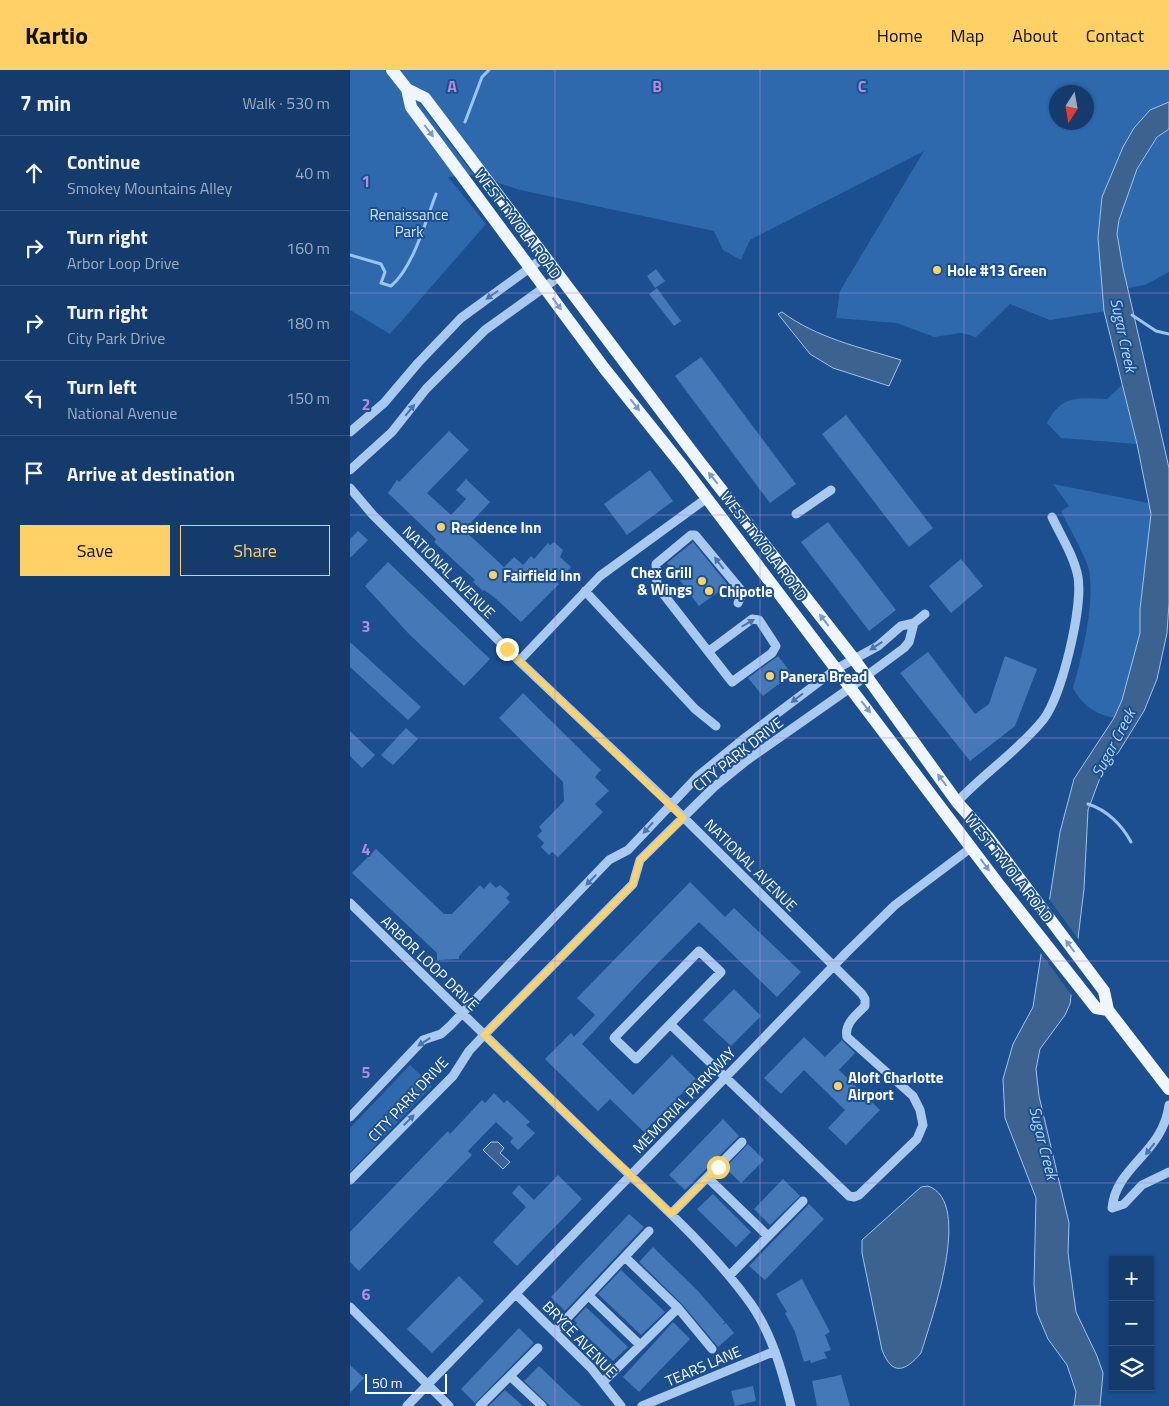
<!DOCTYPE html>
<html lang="en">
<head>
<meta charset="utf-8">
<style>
	body { margin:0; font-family:"Titillium Web",sans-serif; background:#1d4271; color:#f1f3f6 }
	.controls { position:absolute; right:15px; bottom:15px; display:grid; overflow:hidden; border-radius:0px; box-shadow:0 1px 4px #0004 }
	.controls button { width:45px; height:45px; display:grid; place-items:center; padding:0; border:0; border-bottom:1px solid #33557e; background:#143b6b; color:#f1f3f6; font:25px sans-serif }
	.compass { position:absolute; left:699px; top:15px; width:45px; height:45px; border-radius:50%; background:#143b6b; box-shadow:0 1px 4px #0004; rotate:191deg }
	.scale { position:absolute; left:15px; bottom:12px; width:82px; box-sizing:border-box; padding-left:5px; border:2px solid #fff; border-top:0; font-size:14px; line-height:18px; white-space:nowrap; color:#fff; -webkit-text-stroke:4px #1b4f8f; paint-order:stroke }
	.stop { position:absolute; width:15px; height:15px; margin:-11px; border:4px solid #ffd166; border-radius:50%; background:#fff }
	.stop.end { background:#ffd166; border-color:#fff; box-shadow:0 1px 5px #0008 }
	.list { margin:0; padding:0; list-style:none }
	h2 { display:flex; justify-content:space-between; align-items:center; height:65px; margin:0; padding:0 20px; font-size:21px }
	h2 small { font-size:16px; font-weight:400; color:#9dadc1 }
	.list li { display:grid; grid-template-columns:32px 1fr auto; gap:15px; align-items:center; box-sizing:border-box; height:75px; padding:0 20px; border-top:1px solid #33557e }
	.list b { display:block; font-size:19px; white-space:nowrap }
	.list p { margin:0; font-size:16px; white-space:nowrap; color:#9dadc1 }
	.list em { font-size:16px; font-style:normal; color:#9dadc1 }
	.actions { display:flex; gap:10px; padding:15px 20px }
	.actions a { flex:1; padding:11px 0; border:1px solid #ffd166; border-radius:0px; text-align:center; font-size:18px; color:#ffd166 }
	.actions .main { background:#ffd166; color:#111 }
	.icon { flex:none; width:28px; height:28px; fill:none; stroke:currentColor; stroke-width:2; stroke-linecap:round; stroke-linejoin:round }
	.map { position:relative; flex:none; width:819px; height:1336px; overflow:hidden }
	header { display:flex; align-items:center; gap:30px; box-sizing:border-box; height:70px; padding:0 25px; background:#ffd166; color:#111 }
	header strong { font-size:24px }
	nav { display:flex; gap:28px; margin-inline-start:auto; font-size:18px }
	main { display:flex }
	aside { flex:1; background:#143b6b }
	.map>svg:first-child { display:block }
</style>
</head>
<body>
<header>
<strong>Kartio</strong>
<nav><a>Home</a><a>Map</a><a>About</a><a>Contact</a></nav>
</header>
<main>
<aside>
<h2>7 min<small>Walk · 530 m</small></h2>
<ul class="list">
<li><svg class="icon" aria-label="ahead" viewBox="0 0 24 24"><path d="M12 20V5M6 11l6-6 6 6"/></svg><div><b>Continue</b><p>Smokey Mountains Alley</p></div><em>40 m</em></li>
<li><svg class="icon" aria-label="right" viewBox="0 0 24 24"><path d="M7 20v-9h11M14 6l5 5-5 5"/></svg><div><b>Turn right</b><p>Arbor Loop Drive</p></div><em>160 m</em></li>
<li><svg class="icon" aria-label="right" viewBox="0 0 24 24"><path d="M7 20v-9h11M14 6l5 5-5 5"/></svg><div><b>Turn right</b><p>City Park Drive</p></div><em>180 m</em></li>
<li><svg class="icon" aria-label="left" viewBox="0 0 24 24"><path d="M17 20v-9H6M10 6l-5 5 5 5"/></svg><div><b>Turn left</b><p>National Avenue</p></div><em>150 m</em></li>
<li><svg class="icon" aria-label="arrive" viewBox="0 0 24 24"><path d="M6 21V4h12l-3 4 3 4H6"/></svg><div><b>Arrive at destination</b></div></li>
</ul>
<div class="actions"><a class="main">Save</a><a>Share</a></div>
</aside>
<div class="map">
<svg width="819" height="1336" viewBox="0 0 819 1336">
	<rect width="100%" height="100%" fill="#1b4f8f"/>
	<path fill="#2e69ad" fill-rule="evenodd" d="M 0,0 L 45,0 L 124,105 L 98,107 L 136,154 L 40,264 L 0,240 Z
		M 46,0 L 819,0 L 819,44 L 810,47 L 763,153 L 769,239 L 700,250 L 660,234 L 626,267 L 611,263 L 584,267 L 547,253 L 486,248 L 490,221 L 574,81 L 400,170 L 391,190 L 373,180 L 364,161 L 170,120 L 127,106 ZM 706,22 L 736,22 L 736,52 L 706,52 Z
		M 819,59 L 819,202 L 795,215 L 778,218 C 774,201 768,182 767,165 C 767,142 797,65 819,59 Z
		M 773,314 L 787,374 L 711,368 L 697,353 C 712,324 728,328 757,329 Z
		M 703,414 L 799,433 L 801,444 L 790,539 L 790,563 L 773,630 L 764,648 C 744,643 734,637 723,618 C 732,586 745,534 739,500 C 736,486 718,456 711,441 L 719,436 Z
		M 60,995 L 82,1016 L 0,1102 L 0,1058 Z"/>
	<path fill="#3c6290" stroke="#9cc4f0" d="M 819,32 L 819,59 L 807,67 L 787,99 L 769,150 L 767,164 L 773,198 L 819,398 L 819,533 L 817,563 L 807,609 L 794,641 L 768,683 L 756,692 L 738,740 L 734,819 L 720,934 L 715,945 L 690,979 L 686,999 L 689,1026 L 719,1153 L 718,1183 L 726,1242 L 747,1286 L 753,1303 L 750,1336 L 724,1336 L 726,1322 L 717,1295 L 698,1269 L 687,1243 L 684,1215 L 686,1128 L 655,1048 L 653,1009 L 663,974 L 683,937 L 710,762 L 724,709 L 764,648 L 772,630 L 790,563 L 790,539 L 801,444 L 787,374 L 754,241 L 748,168 L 752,127 L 773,77 L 784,58 L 800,40 Z
		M 432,242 C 467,268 509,277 551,290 L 539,316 L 483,298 L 460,284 L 428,244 Z
		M 141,1072 L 148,1072 L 154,1078 L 150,1083 L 160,1092 L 153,1099 L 133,1080 Z
		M 578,1116 C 624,1132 581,1250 571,1283 C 555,1302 542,1306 532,1280 L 512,1183 L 512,1170 L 571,1117 Z"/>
	<path fill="#1b4f8f" d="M 697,826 L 729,870 L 723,927 L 690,882 Z"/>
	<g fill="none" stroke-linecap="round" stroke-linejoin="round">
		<path stroke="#9cc4f0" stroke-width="3" d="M 115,52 L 132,7 L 139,0
			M 0,185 L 31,194 L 35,202 L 31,213 L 41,216 C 63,198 76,150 86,124
			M 782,245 L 806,261 L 819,264
			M 738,734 C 757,740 772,755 781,772"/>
	</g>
	<path fill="#4478b7" d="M 306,199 L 315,211 L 305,218 L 297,206 Z
		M 307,218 L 331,251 L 324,256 L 299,224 Z
		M 351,287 L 446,414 L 420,433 L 325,306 Z
		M 496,345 L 583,458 L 559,477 L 472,364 Z
		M 99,361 L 119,380 L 77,423 L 101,445 L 116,429 L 106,420 L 116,409 L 140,432 L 114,460 L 154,497 L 164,487 L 173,495 L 181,486 L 184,489 L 198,473 L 200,475 L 204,472 L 213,480 L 210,487 L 221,497 L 207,512 L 209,514 L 171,552 L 145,528 L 134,520 L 133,521 L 123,512 L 125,510 L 84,472 L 86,469 L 38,423 L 47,410 L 49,412 Z
		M 300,400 L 323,431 L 277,465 L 254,434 Z
		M 478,452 L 546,540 L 519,561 L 451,472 Z
		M 8,461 L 18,470 L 0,488 L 0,469 Z
		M 343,472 L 378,515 L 349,536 L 317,493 Z
		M 611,489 L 633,516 L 601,543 L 579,516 Z
		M 38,492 L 140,589 L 114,616 L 59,564 L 15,516 Z
		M 0,572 L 71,637 L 58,650 L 0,597 Z
		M 578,582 L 625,644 L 639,634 L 655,586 L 687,599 L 665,656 L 620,691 L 550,603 Z
		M 428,586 L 442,604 L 413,626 L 398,608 Z
		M 173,623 L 251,700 L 245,707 L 259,721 L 245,734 L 253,742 L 208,787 L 202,782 L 199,785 L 191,777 L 194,773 L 187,766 L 192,761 L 189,757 L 214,731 L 213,712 L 149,648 Z
		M 56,658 L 68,669 L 43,695 L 31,685 Z
		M 0,661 L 25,685 L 12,698 L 0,686 Z
		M 26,779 L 94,844 L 102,844 L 130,815 L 134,819 L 140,812 L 146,818 L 150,815 L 160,824 L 156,828 L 160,832 L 109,886 L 109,889 L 87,890 L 87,883 L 2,803 Z
		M 340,812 L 375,847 L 384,838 L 451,902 L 427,927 L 349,852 L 303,898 L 232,974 L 283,1025 L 322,985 L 346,1009 L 294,1062 L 260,1029 L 248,1041 L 195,989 L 221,963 L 224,967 L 245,945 L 227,928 Z
		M 384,919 L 411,946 L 381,976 L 353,950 Z
		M 454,967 L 475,987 L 492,970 L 505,983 L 489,1000 L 530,1040 L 496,1075 L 478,1058 L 495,1040 L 454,1000 L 431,1024 L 414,1008 Z
		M 144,1023 L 154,1033 L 157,1030 L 180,1052 L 176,1055 L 185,1063 L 168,1080 L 160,1072 L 163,1068 L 146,1052 L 118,1081 L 122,1085 L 9,1201 L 0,1192 L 0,1162 L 98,1061 L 100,1064 L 132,1030 L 135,1033 Z
		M 373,1049 L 389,1066 L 335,1120 L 319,1105 Z
		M 398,1074 L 414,1090 L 391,1113 L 375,1098 Z
		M 208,1105 L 232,1129 L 167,1196 L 143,1172 L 176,1137 L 162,1123 L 169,1115 L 184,1130 Z
		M 433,1109 L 450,1126 L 420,1155 L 404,1139 Z
		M 363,1124 L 401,1162 L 386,1177 L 347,1139 Z
		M 459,1134 L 474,1149 L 415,1210 L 399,1196 Z
		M 279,1144 L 294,1157 L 215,1241 L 201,1227 Z
		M 303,1177 L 347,1220 L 375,1252 L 372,1255 L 376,1253 L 384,1263 L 368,1277 L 332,1234 L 289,1192 Z
		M 271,1200 L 315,1242 L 291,1265 L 248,1224 Z
		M 109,1206 L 134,1231 L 82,1283 L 57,1259 Z
		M 452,1209 L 480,1262 L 475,1265 L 481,1280 L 474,1282 L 477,1288 L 461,1293 L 460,1290 L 454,1292 L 445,1262 L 435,1243 L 437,1242 L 426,1224 Z
		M 236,1237 L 278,1277 L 263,1291 L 225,1255 L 227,1253 L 224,1250 Z
		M 323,1252 L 340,1269 L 289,1322 L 273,1307 Z
		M 169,1258 L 184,1273 L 125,1333 L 111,1319 Z
		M 0,1295 L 14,1308 L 0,1323 Z
		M 189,1296 L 219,1325 L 232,1336 L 200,1336 L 174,1311 Z
		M 491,1305 L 500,1336 L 467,1336 L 462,1311 Z
		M 403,1316 L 406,1331 L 385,1336 L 381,1321 Z
		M 155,1320 L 173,1336 L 139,1336 Z"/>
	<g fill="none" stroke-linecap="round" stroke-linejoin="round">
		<path stroke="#a9c9ee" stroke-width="9" d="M 0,362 L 34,333 L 68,293 L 111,248 L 196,186
			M 0,400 L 42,362 L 76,319 L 135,260 L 210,206
			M 0,418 L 23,445 L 169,591 L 320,734 L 512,924 L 515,929 L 515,936 C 506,945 494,954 497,967 L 563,1026 L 570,1040 L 573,1055 L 567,1069 L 509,1125 L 504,1127 L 499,1126 L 320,954
			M 446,444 L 481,420
			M 235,521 L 345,639 L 366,656
			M 359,581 L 402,549 L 409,550 L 426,576 L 422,583 L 382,612 L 307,516 L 306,494 L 341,465 L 345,465 L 390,519 L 392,524 L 388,533
			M 169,591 L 250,506 L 357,428
			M 388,673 L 396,691
			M 607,732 C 634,703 668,681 693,650 C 712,626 733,537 728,507 C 724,486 711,466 702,447
			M 0,833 C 81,913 162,992 244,1071 C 298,1123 357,1173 401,1234 C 422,1264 432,1301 441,1336
			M 349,881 L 371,902 L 286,989 L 264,968 Z
			M 819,1035 C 813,1083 766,1096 762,1138 L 774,1134 L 792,1115 L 819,1102
			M 0,1047 L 73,970 L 91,964 L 100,956 L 259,790 L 278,780 L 348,706 L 396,667 L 486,599 L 528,576 L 551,556 L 564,553 L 575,544
			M 358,1108 L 418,1166
			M 0,1110 L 103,1006 L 119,981 L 134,965 L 283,814 L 290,790 L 364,717 L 396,691 L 500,618 L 554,578 L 559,572 L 564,553
			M 321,1144 L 392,1072
			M 276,1188 L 328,1238 L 362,1279
			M 379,1206 L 453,1131
			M 167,1225 L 241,1298 L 271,1336
			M 239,1226 L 290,1275
			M 0,1237 L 99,1336
			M 205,1261 L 299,1161
			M 160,1306 L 192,1336
			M 254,1311 L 328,1238
			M 57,1336 L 497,882 L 545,835 L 622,777
			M 130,1336 L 188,1278
			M 292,1336 L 425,1281"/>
		<path stroke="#f0f6ff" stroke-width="12" d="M 42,0 L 57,19 L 61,37 L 254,298 L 334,398 L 647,812 L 746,938 L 758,940
			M 57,19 L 75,28 L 349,391 L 504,589 L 607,732 L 639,768 L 754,921 L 758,940 L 819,1019"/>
	</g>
	<defs><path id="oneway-solid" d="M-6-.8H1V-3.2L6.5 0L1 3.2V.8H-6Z" transform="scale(1.25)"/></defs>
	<g fill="#7b9ac1">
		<use href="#oneway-solid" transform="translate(79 61) rotate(53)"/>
		<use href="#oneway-solid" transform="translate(207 234) rotate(54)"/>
		<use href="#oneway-solid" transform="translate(285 335) rotate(52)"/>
		<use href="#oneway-solid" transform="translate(363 408) rotate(-129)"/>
		<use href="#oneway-solid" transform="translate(474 550) rotate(-128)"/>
		<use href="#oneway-solid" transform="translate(516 637) rotate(52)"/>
		<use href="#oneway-solid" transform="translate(592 710) rotate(-127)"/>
		<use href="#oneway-solid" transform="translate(635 795) rotate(54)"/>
		<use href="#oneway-solid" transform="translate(720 876) rotate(-127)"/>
	</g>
	<g fill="#4674ac">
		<use href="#oneway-solid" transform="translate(142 225) rotate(145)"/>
		<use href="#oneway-solid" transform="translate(60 340) rotate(-51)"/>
		<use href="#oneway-solid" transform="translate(369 493) rotate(-128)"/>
		<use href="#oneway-solid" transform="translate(398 553) rotate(-30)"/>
		<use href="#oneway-solid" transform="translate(526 576) rotate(147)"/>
		<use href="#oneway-solid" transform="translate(447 628) rotate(143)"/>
		<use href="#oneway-solid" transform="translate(298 758) rotate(132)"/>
		<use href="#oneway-solid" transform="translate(241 810) rotate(134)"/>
		<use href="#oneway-solid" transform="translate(74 972) rotate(147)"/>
		<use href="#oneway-solid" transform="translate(59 1050) rotate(-45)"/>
		<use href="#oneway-solid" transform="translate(800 1079) rotate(128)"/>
	</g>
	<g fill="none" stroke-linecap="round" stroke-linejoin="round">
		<path stroke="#ffd166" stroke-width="6" d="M 157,579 L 333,748 L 290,790 L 283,814 L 134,965 L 321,1144 L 368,1097"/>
	</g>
	<path fill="none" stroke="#b68bdc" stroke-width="1" stroke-opacity="0.55" d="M 205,0 L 205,1336M 410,0 L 410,1336M 614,0 L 614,1336M 0,223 L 819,223M 0,445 L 819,445M 0,668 L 819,668M 0,891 L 819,891M 0,1113 L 819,1113"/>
	<g fill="#ffd166" stroke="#1b4f8f" stroke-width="2">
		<circle cx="587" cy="200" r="5"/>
		<circle cx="91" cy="457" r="5"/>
		<circle cx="143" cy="505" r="5"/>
		<circle cx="352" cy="511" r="5"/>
		<circle cx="359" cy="521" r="5"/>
		<circle cx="420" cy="606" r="5"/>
		<circle cx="488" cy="1016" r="5"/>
	</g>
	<g text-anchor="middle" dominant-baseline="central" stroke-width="4" stroke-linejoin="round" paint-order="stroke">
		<g font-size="15" fill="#cfe3fa" stroke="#1b4f8f">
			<text x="59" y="144">Renaissance<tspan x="59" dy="17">Park</tspan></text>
		</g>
		<g font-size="15" fill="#fff" stroke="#1b4f8f">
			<text transform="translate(168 154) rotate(53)">WEST TYVOLA ROAD</text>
			<text transform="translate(414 476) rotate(53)">WEST TYVOLA ROAD</text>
			<text transform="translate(99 502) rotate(45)">NATIONAL AVENUE</text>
			<text transform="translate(388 684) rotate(-38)">CITY PARK DRIVE</text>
			<text transform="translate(401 795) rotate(45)">NATIONAL AVENUE</text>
			<text transform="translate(659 798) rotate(52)">WEST TYVOLA ROAD</text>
			<text transform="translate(80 893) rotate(44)">ARBOR LOOP DRIVE</text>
			<text transform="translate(58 1029) rotate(-47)">CITY PARK DRIVE</text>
			<text transform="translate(334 1030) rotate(-46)">MEMORIAL PARKWAY</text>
			<text transform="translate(230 1269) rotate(46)">BRYCE AVENUE</text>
			<text transform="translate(353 1296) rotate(-23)">TEARS LANE</text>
		</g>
		<g font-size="15" font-weight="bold" fill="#fff" stroke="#1b4f8f" text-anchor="start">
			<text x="597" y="200">Hole #13 Green</text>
			<text x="101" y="457">Residence Inn</text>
			<text x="342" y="502" text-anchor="end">Chex Grill<tspan x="342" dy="17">&amp; Wings</tspan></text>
			<text x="153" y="505">Fairfield Inn</text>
			<text x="369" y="521">Chipotle</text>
			<text x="430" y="606">Panera Bread</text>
			<text x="498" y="1007">Aloft Charlotte<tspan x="498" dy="17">Airport</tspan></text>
		</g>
		<g font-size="16" font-style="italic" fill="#b5d3f5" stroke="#1b4f8f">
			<text transform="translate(774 265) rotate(78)">Sugar Creek</text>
			<text transform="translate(763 673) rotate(-62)">Sugar Creek</text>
			<text transform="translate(694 1073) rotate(76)">Sugar Creek</text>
		</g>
	</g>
	<g font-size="16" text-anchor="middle" font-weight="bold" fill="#b68bdc" stroke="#1b4f8f" stroke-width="4" stroke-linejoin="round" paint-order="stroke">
		<text x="102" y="22">A</text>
		<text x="307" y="22">B</text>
		<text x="512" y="22">C</text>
		<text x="16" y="117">1</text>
		<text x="16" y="340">2</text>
		<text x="16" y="562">3</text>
		<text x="16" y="785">4</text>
		<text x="16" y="1008">5</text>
		<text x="16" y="1230">6</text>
	</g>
</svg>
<div class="controls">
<button>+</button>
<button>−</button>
<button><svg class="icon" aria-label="layers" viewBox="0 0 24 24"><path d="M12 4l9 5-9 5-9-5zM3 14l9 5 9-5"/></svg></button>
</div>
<svg class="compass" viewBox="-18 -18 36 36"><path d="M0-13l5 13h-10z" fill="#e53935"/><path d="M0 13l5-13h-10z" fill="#9dadc1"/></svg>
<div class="scale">50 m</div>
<div class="stop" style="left:368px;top:1097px"></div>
<div class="stop end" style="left:157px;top:579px"></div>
</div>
</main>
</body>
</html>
